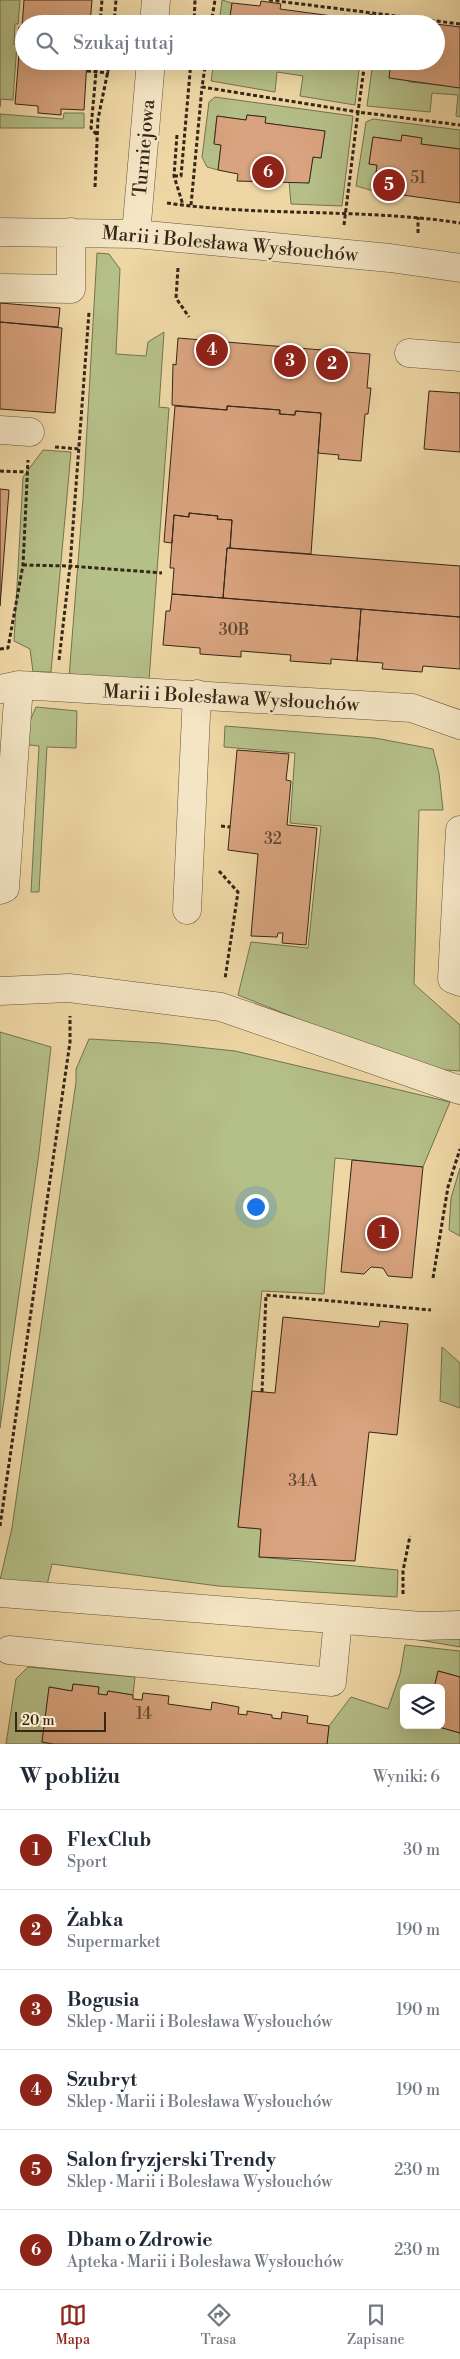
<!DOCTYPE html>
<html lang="pl">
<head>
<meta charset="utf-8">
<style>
	body { margin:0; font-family:"Libre Bodoni",serif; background:#f2f2f3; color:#1f2937 }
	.controls { position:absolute; right:15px; bottom:15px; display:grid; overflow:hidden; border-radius:8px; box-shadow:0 5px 20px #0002 }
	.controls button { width:45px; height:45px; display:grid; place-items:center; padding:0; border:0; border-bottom:1px solid #e0e1e3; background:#fff; color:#1f2937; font:25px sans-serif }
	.scale { position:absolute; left:15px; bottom:12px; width:91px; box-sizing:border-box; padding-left:5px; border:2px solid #342718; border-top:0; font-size:14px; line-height:18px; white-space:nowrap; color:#342718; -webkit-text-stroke:4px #f4e5c4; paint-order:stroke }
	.you { position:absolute; left:255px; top:1206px; width:18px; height:18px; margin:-12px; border:4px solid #fff; border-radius:50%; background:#1a73e8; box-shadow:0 0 0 8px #1a73e833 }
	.badge { display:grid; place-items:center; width:32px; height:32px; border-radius:50%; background:#8f2418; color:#fff; font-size:16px; font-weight:700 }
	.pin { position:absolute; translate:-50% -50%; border:2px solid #fff; box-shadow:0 1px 5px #0006 }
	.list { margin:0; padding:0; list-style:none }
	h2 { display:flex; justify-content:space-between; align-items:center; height:65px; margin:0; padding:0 20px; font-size:21px }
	h2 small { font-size:16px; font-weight:400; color:#747a83 }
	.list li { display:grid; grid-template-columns:32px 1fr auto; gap:15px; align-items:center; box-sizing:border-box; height:80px; padding:0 20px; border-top:1px solid #e0e1e3 }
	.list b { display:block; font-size:19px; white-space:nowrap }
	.list p { margin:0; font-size:16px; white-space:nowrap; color:#747a83 }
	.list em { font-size:16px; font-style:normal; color:#747a83 }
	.icon { flex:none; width:28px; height:28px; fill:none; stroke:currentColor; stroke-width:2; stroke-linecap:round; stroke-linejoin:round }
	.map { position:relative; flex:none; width:460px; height:1744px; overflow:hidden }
	.search { position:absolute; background:#fff; box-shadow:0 5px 20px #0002; left:15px; right:15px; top:15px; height:55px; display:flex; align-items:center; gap:12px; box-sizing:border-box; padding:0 18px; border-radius:28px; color:#747a83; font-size:19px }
	.sheet { height:545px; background:#fff }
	nav { display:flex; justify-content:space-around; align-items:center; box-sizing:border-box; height:70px; border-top:1px solid #e0e1e3; background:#fff; font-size:14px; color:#747a83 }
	nav a { display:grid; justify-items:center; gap:2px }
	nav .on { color:#8f2418 }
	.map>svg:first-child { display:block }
</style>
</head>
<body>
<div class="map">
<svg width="460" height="1744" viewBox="0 0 460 1744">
	<rect width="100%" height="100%" fill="#eed7a5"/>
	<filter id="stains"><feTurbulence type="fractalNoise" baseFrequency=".004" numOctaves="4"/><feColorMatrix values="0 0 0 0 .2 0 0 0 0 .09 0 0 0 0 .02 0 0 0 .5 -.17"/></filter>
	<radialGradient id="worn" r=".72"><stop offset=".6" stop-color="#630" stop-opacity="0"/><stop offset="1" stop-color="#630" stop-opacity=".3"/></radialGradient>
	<path fill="#b5bf88" stroke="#747350" d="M 0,0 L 20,0 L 18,24 L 15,24 L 14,44 L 17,44 L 13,100 L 1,99 L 0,107 Z
		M 222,0 L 232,3 L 229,24 L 219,24 Z
		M 344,15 L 366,18 L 365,24 L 339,24 L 340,17 Z
		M 214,61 L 253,61 L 324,69 L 325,61 L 360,61 L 355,105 L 300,96 L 303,76 L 277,72 L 275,92 L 211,81 Z
		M 373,61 L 391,61 L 409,82 L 460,87 L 460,117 L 456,116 L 458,95 L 432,93 L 430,112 L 367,106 Z
		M 215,97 L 353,116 L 342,206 L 291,204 L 289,181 L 309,183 L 313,157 L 321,158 L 325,131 L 265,123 L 265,117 L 247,115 L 246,120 L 217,116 L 214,143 L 221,145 L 218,170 L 207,167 L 202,157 L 209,102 Z
		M 64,113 L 84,113 L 84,128 L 0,128 L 0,114 L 63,119 Z
		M 373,119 L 460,130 L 460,149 L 421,144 L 421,138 L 402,135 L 401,141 L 373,137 L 369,164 L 377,165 L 374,191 L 356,186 L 366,122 Z
		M 97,253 L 109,254 L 120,269 L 116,354 L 146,356 L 148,342 L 164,332 L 159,407 L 169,408 L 149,680 L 69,677 L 83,499 Z
		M 43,450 L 71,452 L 51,672 L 33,672 L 30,649 L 14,641 L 23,477 Z
		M 36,707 L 77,711 L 76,748 L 47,747 L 39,892 L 31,892 L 39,746 L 20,744 Z
		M 225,726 L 375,738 L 433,749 L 439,773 L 443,810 L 419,810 L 414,984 L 460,1025 L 460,1071 L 421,1068 L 238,995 L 251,942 L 308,948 L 321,826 L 290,823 L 295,753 L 224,747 Z
		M 0,1032 L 51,1047 L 39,1153 L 0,1428 Z
		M 89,1039 L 160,1043 L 235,1051 L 450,1102 L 423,1167 L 335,1158 L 324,1294 L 262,1291 L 238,1527 L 261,1529 L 259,1557 L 398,1570 L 397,1597 L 218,1586 L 52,1564 L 47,1585 L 0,1580 L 12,1528 L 76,1082 L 76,1069 Z
		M 460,1168 L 460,1236 L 449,1230 L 451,1198 Z
		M 442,1347 L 460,1363 L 460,1408 L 440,1401 Z
		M 460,1637 L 460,1647 L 414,1639 Z
		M 405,1645 L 460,1651 L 460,1677 L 439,1671 L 434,1688 L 404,1688 L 404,1725 L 432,1725 L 460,1733 L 460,1744 L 327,1744 L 329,1726 L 351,1697 L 388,1709 L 400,1674 Z
		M 28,1667 L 135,1677 L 133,1695 L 108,1691 L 107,1695 L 98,1694 L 99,1687 L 73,1684 L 72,1691 L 50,1687 L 42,1742 L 53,1744 L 6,1744 L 16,1679 Z"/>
	<path fill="#d8a37e" stroke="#342718" d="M 24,0 L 92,0 L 90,24 L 24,24 L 24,61 L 87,61 L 84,110 L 61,109 L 61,115 L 38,113 L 38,106 L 15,104 L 20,41 L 18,41 L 19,27 L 22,27 Z
		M 261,1 L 281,4 L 280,9 L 340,17 L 339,24 L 229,24 L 232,3 L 260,6 Z
		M 436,24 L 460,27 L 460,88 L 389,78 L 391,61 L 436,61 Z
		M 253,61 L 325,61 L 324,69 Z
		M 247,115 L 266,117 L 265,123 L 325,131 L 321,158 L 313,157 L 309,183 L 237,181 L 238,174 L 218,170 L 221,145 L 214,144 L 217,116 L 246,120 Z
		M 402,135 L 422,138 L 421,144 L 460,149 L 460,203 L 374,191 L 377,165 L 369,164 L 373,137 L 401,141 Z
		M 0,303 L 60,308 L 58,327 L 0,322 Z
		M 0,322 L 62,328 L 55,413 L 0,409 Z
		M 178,338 L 370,354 L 367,388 L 371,388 L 368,414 L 365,414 L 361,461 L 338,459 L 339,455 L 318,453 L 321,413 L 295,411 L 295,415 L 280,414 L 280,410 L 227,406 L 227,410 L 172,405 L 173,364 L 176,365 Z
		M 429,391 L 460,393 L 460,452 L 424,449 Z
		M 175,406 L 227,410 L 227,406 L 280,410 L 279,414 L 295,415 L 296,411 L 321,413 L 311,554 L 230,548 L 232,520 L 217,519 L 218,516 L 189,513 L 189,517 L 174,515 L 172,543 L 164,542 Z
		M 0,489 L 9,490 L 0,606 Z
		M 189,513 L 218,516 L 217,519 L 232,520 L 230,548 L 227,548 L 223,598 L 172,594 L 174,568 L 170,568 L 174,515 L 189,517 Z
		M 227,548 L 460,566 L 460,617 L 223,598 Z
		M 172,594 L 361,609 L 357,661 L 331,659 L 331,664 L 290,661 L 291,655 L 241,651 L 241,657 L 200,654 L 200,648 L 163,645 L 166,611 L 170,611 Z
		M 361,609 L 460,617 L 460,669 L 423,666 L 422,672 L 382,669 L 383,663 L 357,661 Z
		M 237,750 L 289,754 L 286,780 L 291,781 L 287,825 L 317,828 L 306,945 L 282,943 L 283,933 L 278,933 L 277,937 L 251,936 L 258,854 L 228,850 Z
		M 352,1160 L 423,1167 L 412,1278 L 388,1276 L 383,1268 L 371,1267 L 364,1274 L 341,1272 Z
		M 283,1317 L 379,1327 L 380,1321 L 408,1324 L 397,1435 L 369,1432 L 355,1561 L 259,1557 L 261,1529 L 238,1527 L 252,1391 L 275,1393 Z
		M 438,1671 L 460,1677 L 460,1733 L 432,1725 L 441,1725 L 441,1688 L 434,1688 Z
		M 73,1684 L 99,1687 L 98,1694 L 107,1695 L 108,1691 L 133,1695 L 133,1699 L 142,1700 L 143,1693 L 169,1696 L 168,1704 L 211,1710 L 212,1702 L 239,1707 L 238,1714 L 247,1715 L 247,1711 L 272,1715 L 272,1718 L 281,1719 L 282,1712 L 308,1716 L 307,1723 L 329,1726 L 327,1744 L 53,1744 L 42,1742 L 49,1687 L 72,1691 Z"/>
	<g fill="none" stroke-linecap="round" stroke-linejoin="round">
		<g stroke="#62533b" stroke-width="29">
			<path id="minor" d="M 154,24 L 156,0
				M 0,232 L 136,234 L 390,258 L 460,268
				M 136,234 L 151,61
				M 0,288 L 71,289 L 71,232
				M 409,353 L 460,357
				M 0,430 L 30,432
				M 0,689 L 19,685 L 412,708 L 460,725
				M 460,830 L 452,979 L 460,982
				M 0,890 L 5,888 L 19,685
				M 187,910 L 197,694
				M 0,991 L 69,988 L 221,1007 L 460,1090
				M 0,1593 L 422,1626 L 460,1625
				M 9,1650 L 332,1682 L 338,1620"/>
		</g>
		<path stroke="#342718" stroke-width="3" stroke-dasharray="4 2.5" stroke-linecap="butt" d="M 269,0 L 460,24
			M 100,24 L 102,0
			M 114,24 L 116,0
			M 194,24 L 195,0
			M 211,24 L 215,0
			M 369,24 L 371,14
			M 97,61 L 91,128 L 97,135
			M 206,61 L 202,87 L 358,112 L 365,61
			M 87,71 L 109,73
			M 177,135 L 174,176 L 183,205
			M 174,176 L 181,176 L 191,61
			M 95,187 L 98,119 L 110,61
			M 167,203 C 264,217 364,208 460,223
			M 191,205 L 202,87
			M 344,225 L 358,112 L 460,125
			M 418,233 L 418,217
			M 178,268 L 176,298 L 189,317
			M 55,447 L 79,449
			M 0,471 L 27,472
			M 23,565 L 70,566 L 162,573
			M 0,649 L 8,648 L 23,565 L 28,460
			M 59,660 L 70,566 L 89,312
			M 221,826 L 230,827
			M 219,871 L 238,892 L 225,979
			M 433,1278 L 448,1187 L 460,1149
			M 262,1392 L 266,1295 L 431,1310
			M 0,1526 L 70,1042 L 70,1016
			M 403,1594 L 403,1571 L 410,1536"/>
		<use href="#minor" stroke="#f4e5c4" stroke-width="28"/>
	</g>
	<g text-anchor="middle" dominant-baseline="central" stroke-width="5" stroke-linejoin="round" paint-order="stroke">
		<g font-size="16" fill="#5d4632">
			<text x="418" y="178">51</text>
			<text x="234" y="630">30B</text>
			<text x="273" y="839">32</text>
			<text x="303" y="1481">34A</text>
			<text x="144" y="1714">14</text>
		</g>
		<g font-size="19" fill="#342718" stroke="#f4e5c4">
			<text transform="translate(144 148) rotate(-85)">Turniejowa</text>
			<text transform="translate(230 244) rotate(5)">Marii i Bolesława Wysłouchów</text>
			<text transform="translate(231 698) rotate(3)">Marii i Bolesława Wysłouchów</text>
		</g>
	</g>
	<rect width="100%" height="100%" filter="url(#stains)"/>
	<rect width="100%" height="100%" fill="url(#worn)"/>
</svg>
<div class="controls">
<button><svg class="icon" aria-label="layers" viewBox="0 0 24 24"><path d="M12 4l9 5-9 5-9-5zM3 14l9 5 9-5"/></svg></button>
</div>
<div class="scale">20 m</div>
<div class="you"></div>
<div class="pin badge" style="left:383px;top:1233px">1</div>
<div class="pin badge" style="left:332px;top:364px">2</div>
<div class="pin badge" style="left:290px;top:361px">3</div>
<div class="pin badge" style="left:212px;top:350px">4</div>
<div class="pin badge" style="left:389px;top:185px">5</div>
<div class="pin badge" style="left:268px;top:172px">6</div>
<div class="search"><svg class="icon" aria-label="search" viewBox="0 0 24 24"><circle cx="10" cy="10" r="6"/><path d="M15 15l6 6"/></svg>Szukaj tutaj</div>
</div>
<section class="sheet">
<h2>W pobliżu<small>Wyniki: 6</small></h2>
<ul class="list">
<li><span class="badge">1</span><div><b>FlexClub</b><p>Sport</p></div><em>30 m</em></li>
<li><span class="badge">2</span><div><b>Żabka</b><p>Supermarket</p></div><em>190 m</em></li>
<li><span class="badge">3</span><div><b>Bogusia</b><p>Sklep · Marii i Bolesława Wysłouchów</p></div><em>190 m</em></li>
<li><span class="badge">4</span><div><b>Szubryt</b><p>Sklep · Marii i Bolesława Wysłouchów</p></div><em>190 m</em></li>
<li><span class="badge">5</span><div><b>Salon fryzjerski Trendy</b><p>Sklep · Marii i Bolesława Wysłouchów</p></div><em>230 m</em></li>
<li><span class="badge">6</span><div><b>Dbam o Zdrowie</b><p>Apteka · Marii i Bolesława Wysłouchów</p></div><em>230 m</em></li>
</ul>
</section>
<nav>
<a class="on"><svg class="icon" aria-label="map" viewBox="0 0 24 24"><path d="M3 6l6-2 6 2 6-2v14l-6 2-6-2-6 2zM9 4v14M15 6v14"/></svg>Mapa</a>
<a><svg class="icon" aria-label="directions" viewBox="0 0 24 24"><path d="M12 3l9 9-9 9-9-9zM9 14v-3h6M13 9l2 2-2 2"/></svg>Trasa</a>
<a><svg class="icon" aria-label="saved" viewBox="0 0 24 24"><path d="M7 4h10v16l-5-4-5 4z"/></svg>Zapisane</a>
</nav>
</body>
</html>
